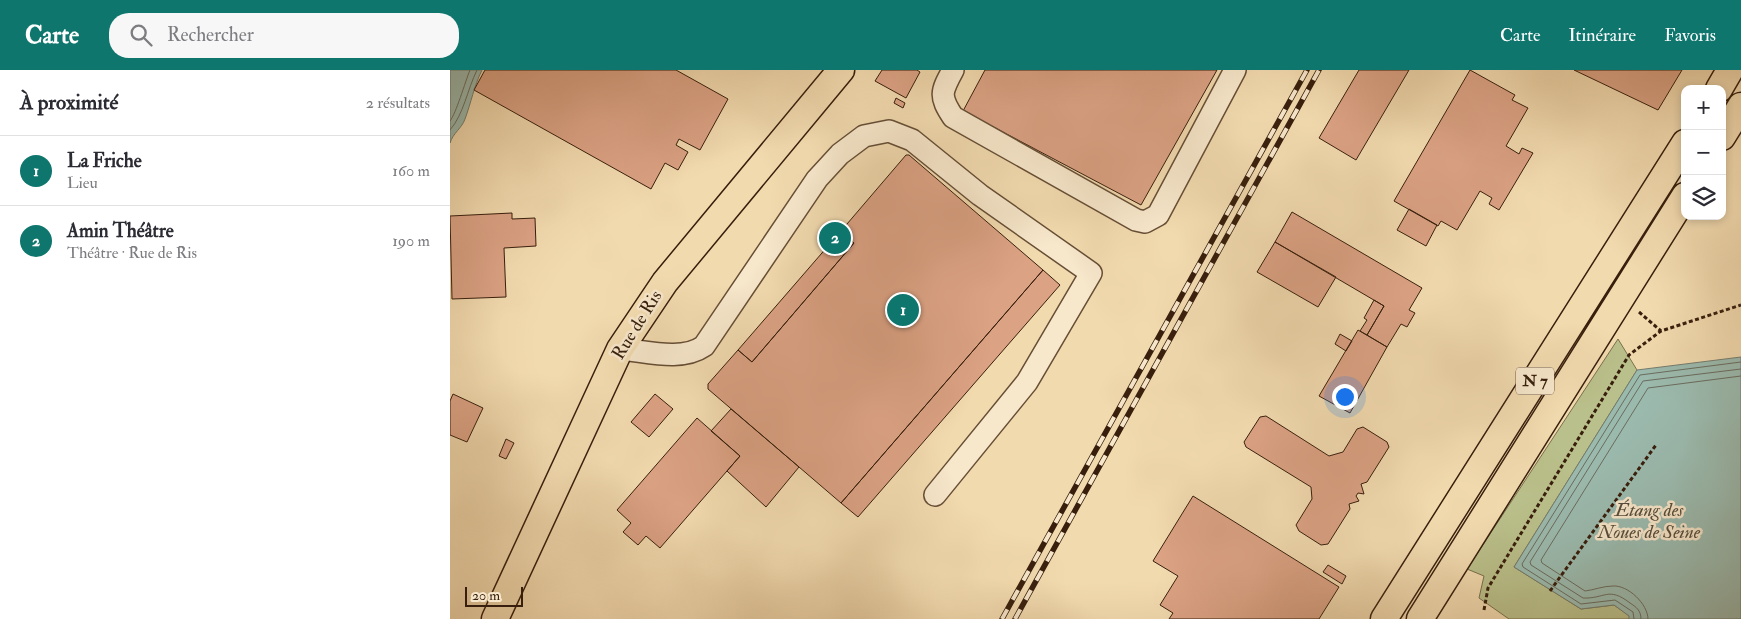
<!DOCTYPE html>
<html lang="fr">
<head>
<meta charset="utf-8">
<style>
	body { margin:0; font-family:"IM FELL Double Pica",serif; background:#f7f7f7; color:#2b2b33 }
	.controls { position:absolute; right:15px; top:15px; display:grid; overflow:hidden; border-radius:10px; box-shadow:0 2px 8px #0003 }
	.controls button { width:45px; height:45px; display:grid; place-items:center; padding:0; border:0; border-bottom:1px solid #e1e1e2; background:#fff; color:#2b2b33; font:25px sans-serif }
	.scale { position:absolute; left:15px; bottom:12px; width:58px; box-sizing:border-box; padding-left:5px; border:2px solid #381f0d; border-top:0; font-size:14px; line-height:18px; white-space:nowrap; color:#381f0d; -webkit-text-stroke:4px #f7e7cb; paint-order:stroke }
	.you { position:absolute; left:894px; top:326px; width:18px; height:18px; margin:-12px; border:4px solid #fff; border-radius:50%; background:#1a73e8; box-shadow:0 0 0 8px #1a73e833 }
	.badge { display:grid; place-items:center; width:32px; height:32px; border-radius:50%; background:#0f766e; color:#fff; font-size:16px; font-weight:700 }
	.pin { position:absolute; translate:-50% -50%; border:2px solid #fff; box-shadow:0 1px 5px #0006 }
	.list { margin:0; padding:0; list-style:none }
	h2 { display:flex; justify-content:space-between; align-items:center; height:65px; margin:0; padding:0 20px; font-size:21px }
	h2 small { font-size:16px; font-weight:400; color:#7c7c81 }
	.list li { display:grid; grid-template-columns:32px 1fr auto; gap:15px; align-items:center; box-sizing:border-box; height:70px; padding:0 20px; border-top:1px solid #e1e1e2 }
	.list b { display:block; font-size:19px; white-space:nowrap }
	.list p { margin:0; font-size:16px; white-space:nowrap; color:#7c7c81 }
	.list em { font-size:16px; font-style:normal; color:#7c7c81 }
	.icon { flex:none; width:28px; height:28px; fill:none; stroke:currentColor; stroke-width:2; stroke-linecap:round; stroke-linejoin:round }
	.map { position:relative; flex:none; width:1291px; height:549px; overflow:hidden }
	header { display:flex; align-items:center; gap:30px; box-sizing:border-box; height:70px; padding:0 25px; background:#0f766e; color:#fff }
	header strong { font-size:24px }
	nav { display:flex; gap:28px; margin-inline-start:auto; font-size:18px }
	.search { width:350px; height:45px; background:#f7f7f7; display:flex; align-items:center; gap:12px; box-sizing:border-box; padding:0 18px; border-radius:20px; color:#7c7c81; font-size:19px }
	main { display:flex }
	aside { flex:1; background:#fff }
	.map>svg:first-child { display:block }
</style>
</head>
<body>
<header>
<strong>Carte</strong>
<div class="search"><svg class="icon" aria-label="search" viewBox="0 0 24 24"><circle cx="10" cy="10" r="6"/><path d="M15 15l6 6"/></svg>Rechercher</div>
<nav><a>Carte</a><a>Itinéraire</a><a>Favoris</a></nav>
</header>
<main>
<aside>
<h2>À proximité<small>2 résultats</small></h2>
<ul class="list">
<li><span class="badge">1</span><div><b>La Friche</b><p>Lieu</p></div><em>160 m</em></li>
<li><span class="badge">2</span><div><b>Amin Théâtre</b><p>Théâtre · Rue de Ris</p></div><em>190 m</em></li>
</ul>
</aside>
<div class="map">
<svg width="1291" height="549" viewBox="0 0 1291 549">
	<rect width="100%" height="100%" fill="#f2daaf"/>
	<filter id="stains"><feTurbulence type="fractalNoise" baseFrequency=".004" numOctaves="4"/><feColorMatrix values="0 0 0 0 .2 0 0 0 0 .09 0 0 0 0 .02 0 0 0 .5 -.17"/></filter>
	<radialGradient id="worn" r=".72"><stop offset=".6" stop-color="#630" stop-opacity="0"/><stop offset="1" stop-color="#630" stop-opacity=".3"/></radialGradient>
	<path fill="#bac08b" stroke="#79704c" d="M 1168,269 L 1187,300 L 1064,497 L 1131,539 L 1164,535 L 1180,546 L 1179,549 L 1059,549 L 1029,528 L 1034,506 L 1017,499 Z"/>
	<path fill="#9bbaae" stroke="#737c6e" d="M 0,0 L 32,0 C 24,16 21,33 15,49 C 12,58 3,63 0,73 Z
		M 1291,287 L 1291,549 L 1179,549 L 1179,546 L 1164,535 L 1131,539 L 1064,497 L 1187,300 Z"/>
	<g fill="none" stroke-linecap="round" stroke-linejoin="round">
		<path stroke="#6a6c5e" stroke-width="1" d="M 0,51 C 6,44 15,12 20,0
			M 0,60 C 14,44 17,20 27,0
			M 1184,549 L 1183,542 L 1165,530 L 1131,534 L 1073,497 L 1072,494 L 1190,305 L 1291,292
			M 1191,549 C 1191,540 1186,537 1180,533 C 1158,516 1155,529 1133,528 L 1081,495 L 1080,492 L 1193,311 L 1291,299
			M 1198,549 C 1198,534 1178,515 1163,516 C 1153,516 1144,520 1135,521 L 1092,493 L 1091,490 L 1198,318 L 1291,306"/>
	</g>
	<path fill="#dba284" stroke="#381f0d" d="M 35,0 L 226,0 L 278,29 L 250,80 L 229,69 L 226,75 L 238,82 L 228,100 L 215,93 L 201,119 L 24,20 Z
		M 432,0 L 467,0 L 470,2 L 456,28 L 425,11 Z
		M 535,0 L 767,0 L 691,135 L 513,41 Z
		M 909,0 L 959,0 L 906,90 L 869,68 Z
		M 1020,0 L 1065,25 L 1062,30 L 1078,38 L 1056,76 L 1069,84 L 1072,78 L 1083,83 L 1049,140 L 1039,134 L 1042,128 L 1030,121 L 1007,160 L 991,151 L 988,156 L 944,131 Z
		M 1124,0 L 1232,0 L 1208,40 Z
		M 446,28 L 455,33 L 453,38 L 444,33 Z
		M 456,85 L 459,85 L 593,200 L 391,433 L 258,319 L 258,314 L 288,280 L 302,292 L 404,173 L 391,161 Z
		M 959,139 L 987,155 L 976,176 L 947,160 Z
		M 842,142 L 972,218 L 959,240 L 965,243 L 957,257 L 951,254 L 937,277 L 917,265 L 934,236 L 825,172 Z
		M 62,143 L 62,149 L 85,148 L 86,176 L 54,178 L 56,227 L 2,229 L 0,146 Z
		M 391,161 L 404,173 L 302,292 L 288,280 Z
		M 825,172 L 886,207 L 868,237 L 807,202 Z
		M 593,200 L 610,215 L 408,447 L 391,433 Z
		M 924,230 L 934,236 L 917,265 L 910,261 L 917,250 L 914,248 Z
		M 908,260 L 937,277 L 900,343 L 869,326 Z
		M 890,264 L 902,271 L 896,281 L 885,274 Z
		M 3,324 L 33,338 L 17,372 L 0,365 L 0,331 Z
		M 205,324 L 223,339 L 199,367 L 181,352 Z
		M 281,339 L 349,397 L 316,437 L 277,401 L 290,386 L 261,361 Z
		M 816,346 L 879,386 L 893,382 L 907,359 L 913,357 L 937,372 L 939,377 L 917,412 L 911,414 L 914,424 L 908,423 L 906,426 L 909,431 L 899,434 L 900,439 L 878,474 L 871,475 L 849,461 L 846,455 L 862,429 L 861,417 L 796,377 L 794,372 L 810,347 Z
		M 247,348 L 290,386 L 210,478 L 196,466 L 188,475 L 173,462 L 181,453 L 167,440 Z
		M 56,369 L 64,373 L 56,389 L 49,386 Z
		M 743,426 L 889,517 L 869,549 L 719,549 L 723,543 L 710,535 L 728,506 L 703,491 Z
		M 878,495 L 896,506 L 892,514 L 873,502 Z"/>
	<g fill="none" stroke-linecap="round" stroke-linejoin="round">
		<g stroke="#664e36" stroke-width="24">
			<path id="minor" d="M 503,0 C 491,22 489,26 503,47 L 686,150 L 695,152 L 708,145 L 785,0
				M 170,279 C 196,281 231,292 254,276 L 367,109 L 390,84 L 414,66 L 439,61 L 462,70 L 530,125 L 641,203 L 577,312 L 485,425"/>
		</g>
		<g stroke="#381f0d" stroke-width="29">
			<path id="major" d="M 1269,19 L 1280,0
				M 1272,67 L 1291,36
				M 45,549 L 170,279 L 215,212 L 391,0
				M 934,549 L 1235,73
				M 970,549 L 1235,126"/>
		</g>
		<path stroke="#381f0d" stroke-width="3" stroke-dasharray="4 2.5" stroke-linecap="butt" d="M 1189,242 L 1211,261
			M 1100,521 L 1206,375
			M 1034,540 L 1038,518 L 1179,285 L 1211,261 L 1291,235"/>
		<use href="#minor" stroke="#f7e7cb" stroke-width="21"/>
		<use href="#major" stroke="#f2daaf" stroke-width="26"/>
		<g stroke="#381f0d" stroke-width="5.5">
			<path id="rail" d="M 552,549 L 857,0
				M 565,549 L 869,0"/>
		</g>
		<use href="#rail" stroke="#f7e7cb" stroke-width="4" stroke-dasharray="11" stroke-linecap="butt"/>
	</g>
	<g text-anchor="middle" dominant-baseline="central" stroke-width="5" stroke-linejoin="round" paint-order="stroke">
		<rect fill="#f7e7cb" stroke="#715b46" stroke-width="1" x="1066" y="297.5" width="38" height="27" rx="4"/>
		<g font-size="16" font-weight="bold" fill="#381f0d">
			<text x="1085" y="311">N 7</text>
		</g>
		<g font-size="18" fill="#381f0d" stroke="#f7e7cb">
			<text transform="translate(187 255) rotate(-58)">Rue de Ris</text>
		</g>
		<g font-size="19" font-style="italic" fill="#564e3d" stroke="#f7e7cb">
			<text x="1199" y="440">Étang des<tspan x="1199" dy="22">Noues de Seine</tspan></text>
		</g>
	</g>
	<rect width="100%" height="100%" filter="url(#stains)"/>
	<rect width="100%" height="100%" fill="url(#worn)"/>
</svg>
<div class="controls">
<button>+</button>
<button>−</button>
<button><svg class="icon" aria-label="layers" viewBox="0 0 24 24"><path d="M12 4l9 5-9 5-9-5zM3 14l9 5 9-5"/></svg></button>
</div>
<div class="scale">20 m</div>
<div class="you"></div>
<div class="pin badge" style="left:453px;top:240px">1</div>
<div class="pin badge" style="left:385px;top:168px">2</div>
</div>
</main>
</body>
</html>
